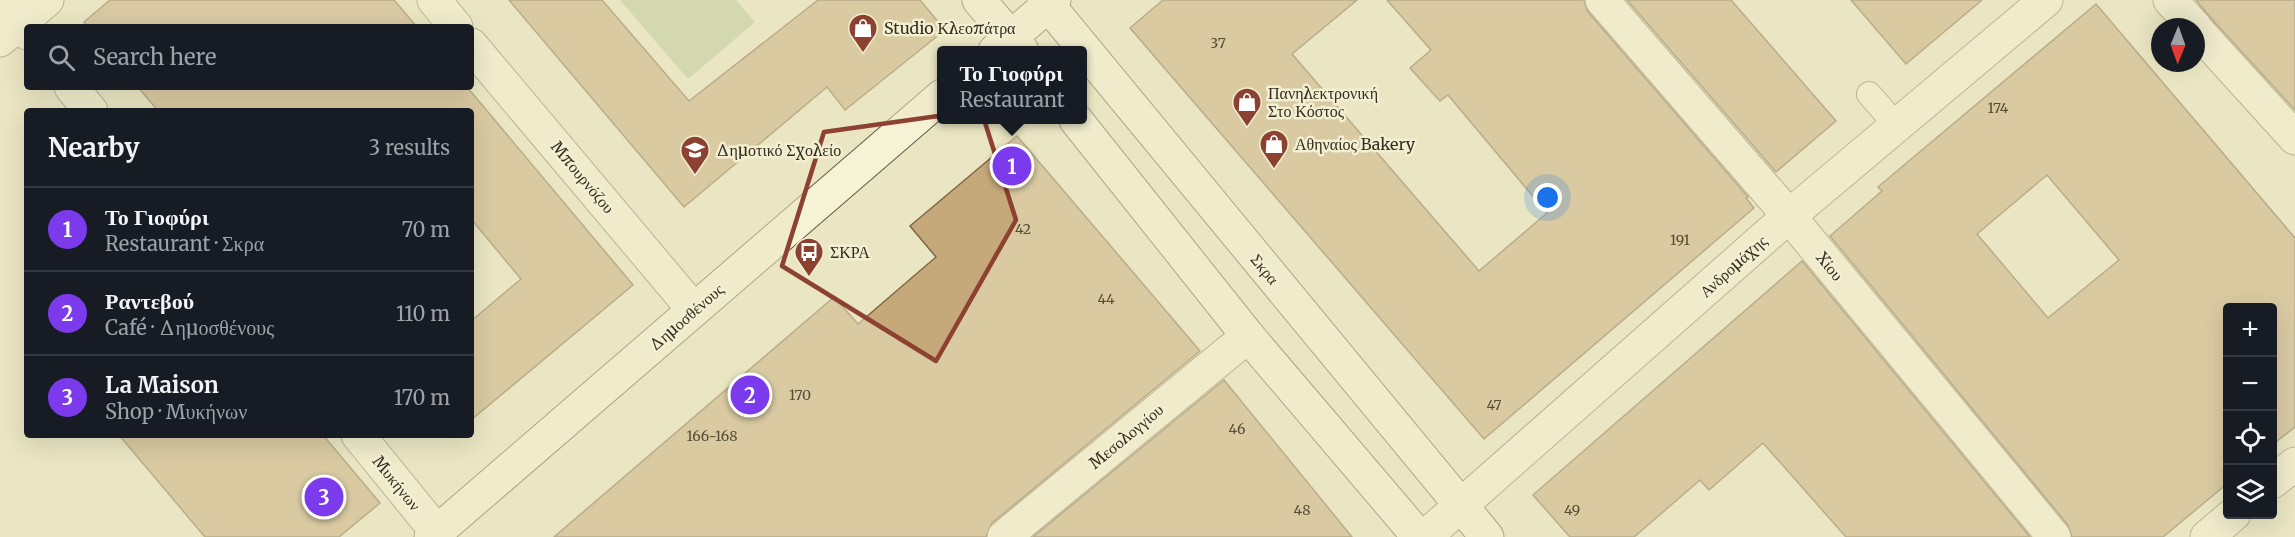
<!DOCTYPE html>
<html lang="en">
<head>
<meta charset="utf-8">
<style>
	body { margin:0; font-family:Merriweather,serif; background:#242831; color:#f1f3f6 }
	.controls { position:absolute; right:18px; bottom:18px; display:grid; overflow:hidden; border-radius:6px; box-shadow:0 6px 24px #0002 }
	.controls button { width:54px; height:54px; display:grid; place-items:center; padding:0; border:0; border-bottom:2px solid #363941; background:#171b24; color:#f1f3f6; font:30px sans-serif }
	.compass { position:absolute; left:2151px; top:18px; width:54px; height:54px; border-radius:50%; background:#171b24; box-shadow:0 6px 24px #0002; rotate:181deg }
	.you { position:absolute; left:1548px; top:198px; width:21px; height:21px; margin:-15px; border:4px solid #fff; border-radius:50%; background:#1a73e8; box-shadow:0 0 0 9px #1a73e833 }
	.badge { display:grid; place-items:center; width:39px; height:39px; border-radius:50%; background:#7c3aed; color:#fff; font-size:20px; font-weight:700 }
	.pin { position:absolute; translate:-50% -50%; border:3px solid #fff; box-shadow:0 2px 6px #0006 }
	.popup { position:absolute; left:937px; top:46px; width:150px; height:78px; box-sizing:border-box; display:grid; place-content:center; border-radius:6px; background:#171b24; filter:drop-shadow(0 2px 4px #0005); font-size:20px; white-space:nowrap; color:#9ea1a6 }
	.popup b { font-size:22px; color:#f1f3f6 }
	.popup::after { content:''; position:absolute; left:50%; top:100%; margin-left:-12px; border:12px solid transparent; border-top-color:#171b24 }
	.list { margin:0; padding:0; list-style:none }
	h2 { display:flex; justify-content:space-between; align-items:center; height:78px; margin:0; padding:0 24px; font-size:26px }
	h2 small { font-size:20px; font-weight:400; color:#9ea1a6 }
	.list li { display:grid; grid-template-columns:39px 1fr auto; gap:18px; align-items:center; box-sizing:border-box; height:84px; padding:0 24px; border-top:2px solid #363941 }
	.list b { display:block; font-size:22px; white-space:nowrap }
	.list p { margin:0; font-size:20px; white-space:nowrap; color:#9ea1a6 }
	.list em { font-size:20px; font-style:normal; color:#9ea1a6 }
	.icon { flex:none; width:33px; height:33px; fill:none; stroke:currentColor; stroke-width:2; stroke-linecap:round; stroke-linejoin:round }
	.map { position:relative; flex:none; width:2295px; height:537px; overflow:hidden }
	.search { position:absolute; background:#171b24; box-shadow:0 6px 24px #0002; left:24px; top:24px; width:450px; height:66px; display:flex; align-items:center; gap:15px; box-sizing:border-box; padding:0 21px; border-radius:6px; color:#9ea1a6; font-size:22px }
	.panel { position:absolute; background:#171b24; box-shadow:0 6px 24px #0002; left:24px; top:108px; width:450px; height:330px; border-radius:6px }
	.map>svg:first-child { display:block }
</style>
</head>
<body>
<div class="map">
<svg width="2295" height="537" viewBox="0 0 2295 537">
	<rect width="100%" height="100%" fill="#eae6c3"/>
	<path fill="#b8c798" d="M 620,0 L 736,0 L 755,22 L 688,79 Z"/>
	<path fill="#c6a97b" stroke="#806743" stroke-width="1.5" fill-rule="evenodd" d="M 110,0 L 394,0 L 417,27 L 88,27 L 84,22 Z
		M 509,0 L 602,0 L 689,101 L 818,0 L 920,0 L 945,30 L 845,110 L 827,87 L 684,207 Z
		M 1163,0 L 1357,0 L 1292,54 L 1479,271 L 1547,213 L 1448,95 L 1440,101 L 1410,68 L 1431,50 L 1387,0 L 1584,0 L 1588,12 L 1748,197 L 1746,198 L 1754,208 L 1484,439 L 1130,28 Z
		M 1627,0 L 1731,0 L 1836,121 L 1776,172 Z
		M 1851,0 L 1982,0 L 1906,64 Z
		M 2196,0 L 2295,0 L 2295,110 L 2210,17 Z
		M 2096,4 L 2295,238 L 2295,427 L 2272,445 L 2272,308 L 2228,308 L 2228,483 L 2163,537 L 2072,537 L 2068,525 L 1830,236 L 1882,191 L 1878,187 ZM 2047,175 L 2119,260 L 2048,318 L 1977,234 Z
		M 138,87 L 467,87 L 633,285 L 471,420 L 471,321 L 521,279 L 471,219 L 471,111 L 158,111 Z
		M 1017,136 L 1200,351 L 992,523 L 986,537 L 554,537 L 834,297 L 858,324 L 936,257 L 910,226 Z
		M 1802,261 L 2030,537 L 1846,537 L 1763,443 L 1709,490 L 1700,480 L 1634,537 L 1570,537 L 1533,495 Z
		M 1224,380 L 1352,537 L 1033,537 Z
		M 119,435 L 323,435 L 380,503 L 339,537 L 205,537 Z"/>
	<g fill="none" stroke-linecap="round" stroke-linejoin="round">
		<g stroke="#83785b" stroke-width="26">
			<path id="lane" d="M 1869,94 L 1896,125"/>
		</g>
		<g stroke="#83785b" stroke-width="35">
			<path id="street" d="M 434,0 L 456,27
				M 1602,0 L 1789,216 L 2054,537
				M 2170,0 L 2195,27
				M 0,1 L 27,33
				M 2196,29 L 2295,138
				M 0,40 L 47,0
				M 471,45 L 694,310
				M 71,87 L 91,111
				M 358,435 L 437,532
				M 2272,482 L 2295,464
				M 1004,537 L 1248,336
				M 1425,537 L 1789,216 L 2046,0
				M 2207,537 L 2234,514"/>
		</g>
		<g stroke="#65593e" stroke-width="35">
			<path id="secondary" d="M 979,0 L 1022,51
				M 1044,0 L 1487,537
				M 995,51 L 1054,0
				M 1076,120 L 1248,336 L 1419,537
				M 431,537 L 942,96"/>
		</g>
		<use href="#lane" stroke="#f6f2d5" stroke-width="24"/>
		<use href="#street" stroke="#f6f2d5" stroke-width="33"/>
		<use href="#secondary" stroke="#f6f2d5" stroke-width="33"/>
	</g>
	<path d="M0 0H2295V537H0ZM 981,110 L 1016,220 L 936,361 L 782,266 L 824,132 Z" fill="#eae6c3" fill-opacity=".55" fill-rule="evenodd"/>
	<path fill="none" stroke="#8d4130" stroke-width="4.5" stroke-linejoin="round" d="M 981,110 L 1016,220 L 936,361 L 782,266 L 824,132 Z"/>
	<defs>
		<g id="shop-pin" transform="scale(1.5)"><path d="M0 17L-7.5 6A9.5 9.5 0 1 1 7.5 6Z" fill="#8d4130" stroke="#f2efd2"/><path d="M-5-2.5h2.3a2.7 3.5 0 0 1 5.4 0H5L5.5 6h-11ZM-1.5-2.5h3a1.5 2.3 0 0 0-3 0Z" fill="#fff"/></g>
		<g id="school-pin" transform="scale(1.5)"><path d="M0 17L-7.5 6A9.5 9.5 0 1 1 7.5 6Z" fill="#8d4130" stroke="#f2efd2"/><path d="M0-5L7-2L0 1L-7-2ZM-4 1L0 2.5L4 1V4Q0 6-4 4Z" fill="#fff"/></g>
		<g id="bus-pin" transform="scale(1.5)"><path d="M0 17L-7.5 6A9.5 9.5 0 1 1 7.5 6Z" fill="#8d4130" stroke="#f2efd2"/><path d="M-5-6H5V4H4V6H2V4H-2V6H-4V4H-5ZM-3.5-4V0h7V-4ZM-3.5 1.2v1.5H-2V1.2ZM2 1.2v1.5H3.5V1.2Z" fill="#fff"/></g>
	</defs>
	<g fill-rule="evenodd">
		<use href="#shop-pin" x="863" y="28"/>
		<use href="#shop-pin" x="1247" y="102"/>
		<use href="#shop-pin" x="1274" y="144"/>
		<use href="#school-pin" x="695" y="150"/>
		<use href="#bus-pin" x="809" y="252"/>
	</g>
	<g text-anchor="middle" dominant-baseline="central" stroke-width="5" stroke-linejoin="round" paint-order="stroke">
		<g font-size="14" fill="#584c35">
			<text x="1218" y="43">37</text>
			<text x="1998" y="108">174</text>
			<text x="1023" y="229">42</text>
			<text x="1680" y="240">191</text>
			<text x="1106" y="299">44</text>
			<text x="800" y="395">170</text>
			<text x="1494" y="405">47</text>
			<text x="1237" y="429">46</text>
			<text x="712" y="436">166-168</text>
			<text x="1302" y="510">48</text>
			<text x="1572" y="510">49</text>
		</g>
		<g font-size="16" fill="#342d1e" stroke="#f2efd2" text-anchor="start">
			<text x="884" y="28">Studio Κλεοπάτρα</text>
			<text x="1268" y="93">Πανηλεκτρονική<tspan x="1268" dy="18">Στο Κόστος</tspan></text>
			<text x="1295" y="144">Αθηναίος Bakery</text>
			<text x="716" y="150">Δημοτικό Σχολείο</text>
			<text x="830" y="252">ΣΚΡΑ</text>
		</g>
		<g font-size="16" fill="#342d1e" stroke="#f2efd2">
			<text transform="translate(583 177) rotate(50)">Μπουρνόζου</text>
			<text transform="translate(1733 266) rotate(-42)">Ανδρομάχης</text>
			<text transform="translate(1830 266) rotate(50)">Χίου</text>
			<text transform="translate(1265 269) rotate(51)">Σκρα</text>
			<text transform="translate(686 317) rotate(-41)">Δημοσθένους</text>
			<text transform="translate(1126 436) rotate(-40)">Μεσολογγίου</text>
			<text transform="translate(397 483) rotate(51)">Μυκήνων</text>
		</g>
	</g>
</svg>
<div class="controls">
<button>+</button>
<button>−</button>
<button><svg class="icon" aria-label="locate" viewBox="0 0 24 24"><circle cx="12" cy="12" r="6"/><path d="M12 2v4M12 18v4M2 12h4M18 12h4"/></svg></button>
<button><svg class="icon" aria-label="layers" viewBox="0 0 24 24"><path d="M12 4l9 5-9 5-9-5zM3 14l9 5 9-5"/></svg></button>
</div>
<svg class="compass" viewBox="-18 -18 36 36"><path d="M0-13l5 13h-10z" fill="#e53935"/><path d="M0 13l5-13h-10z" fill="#9ea1a6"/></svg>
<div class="you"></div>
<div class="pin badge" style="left:1012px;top:166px">1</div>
<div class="popup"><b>Το Γιοφύρι</b>Restaurant</div>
<div class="pin badge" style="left:750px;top:395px">2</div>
<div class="pin badge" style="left:324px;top:497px">3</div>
<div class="search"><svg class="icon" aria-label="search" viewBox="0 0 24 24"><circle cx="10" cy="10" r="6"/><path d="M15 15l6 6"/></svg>Search here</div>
<section class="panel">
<h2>Nearby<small>3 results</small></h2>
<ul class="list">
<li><span class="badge">1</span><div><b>Το Γιοφύρι</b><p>Restaurant · Σκρα</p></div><em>70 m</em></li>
<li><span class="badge">2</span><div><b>Ραντεβού</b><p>Café · Δημοσθένους</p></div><em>110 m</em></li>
<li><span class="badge">3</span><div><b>La Maison</b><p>Shop · Μυκήνων</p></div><em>170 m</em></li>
</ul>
</section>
</div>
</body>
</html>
